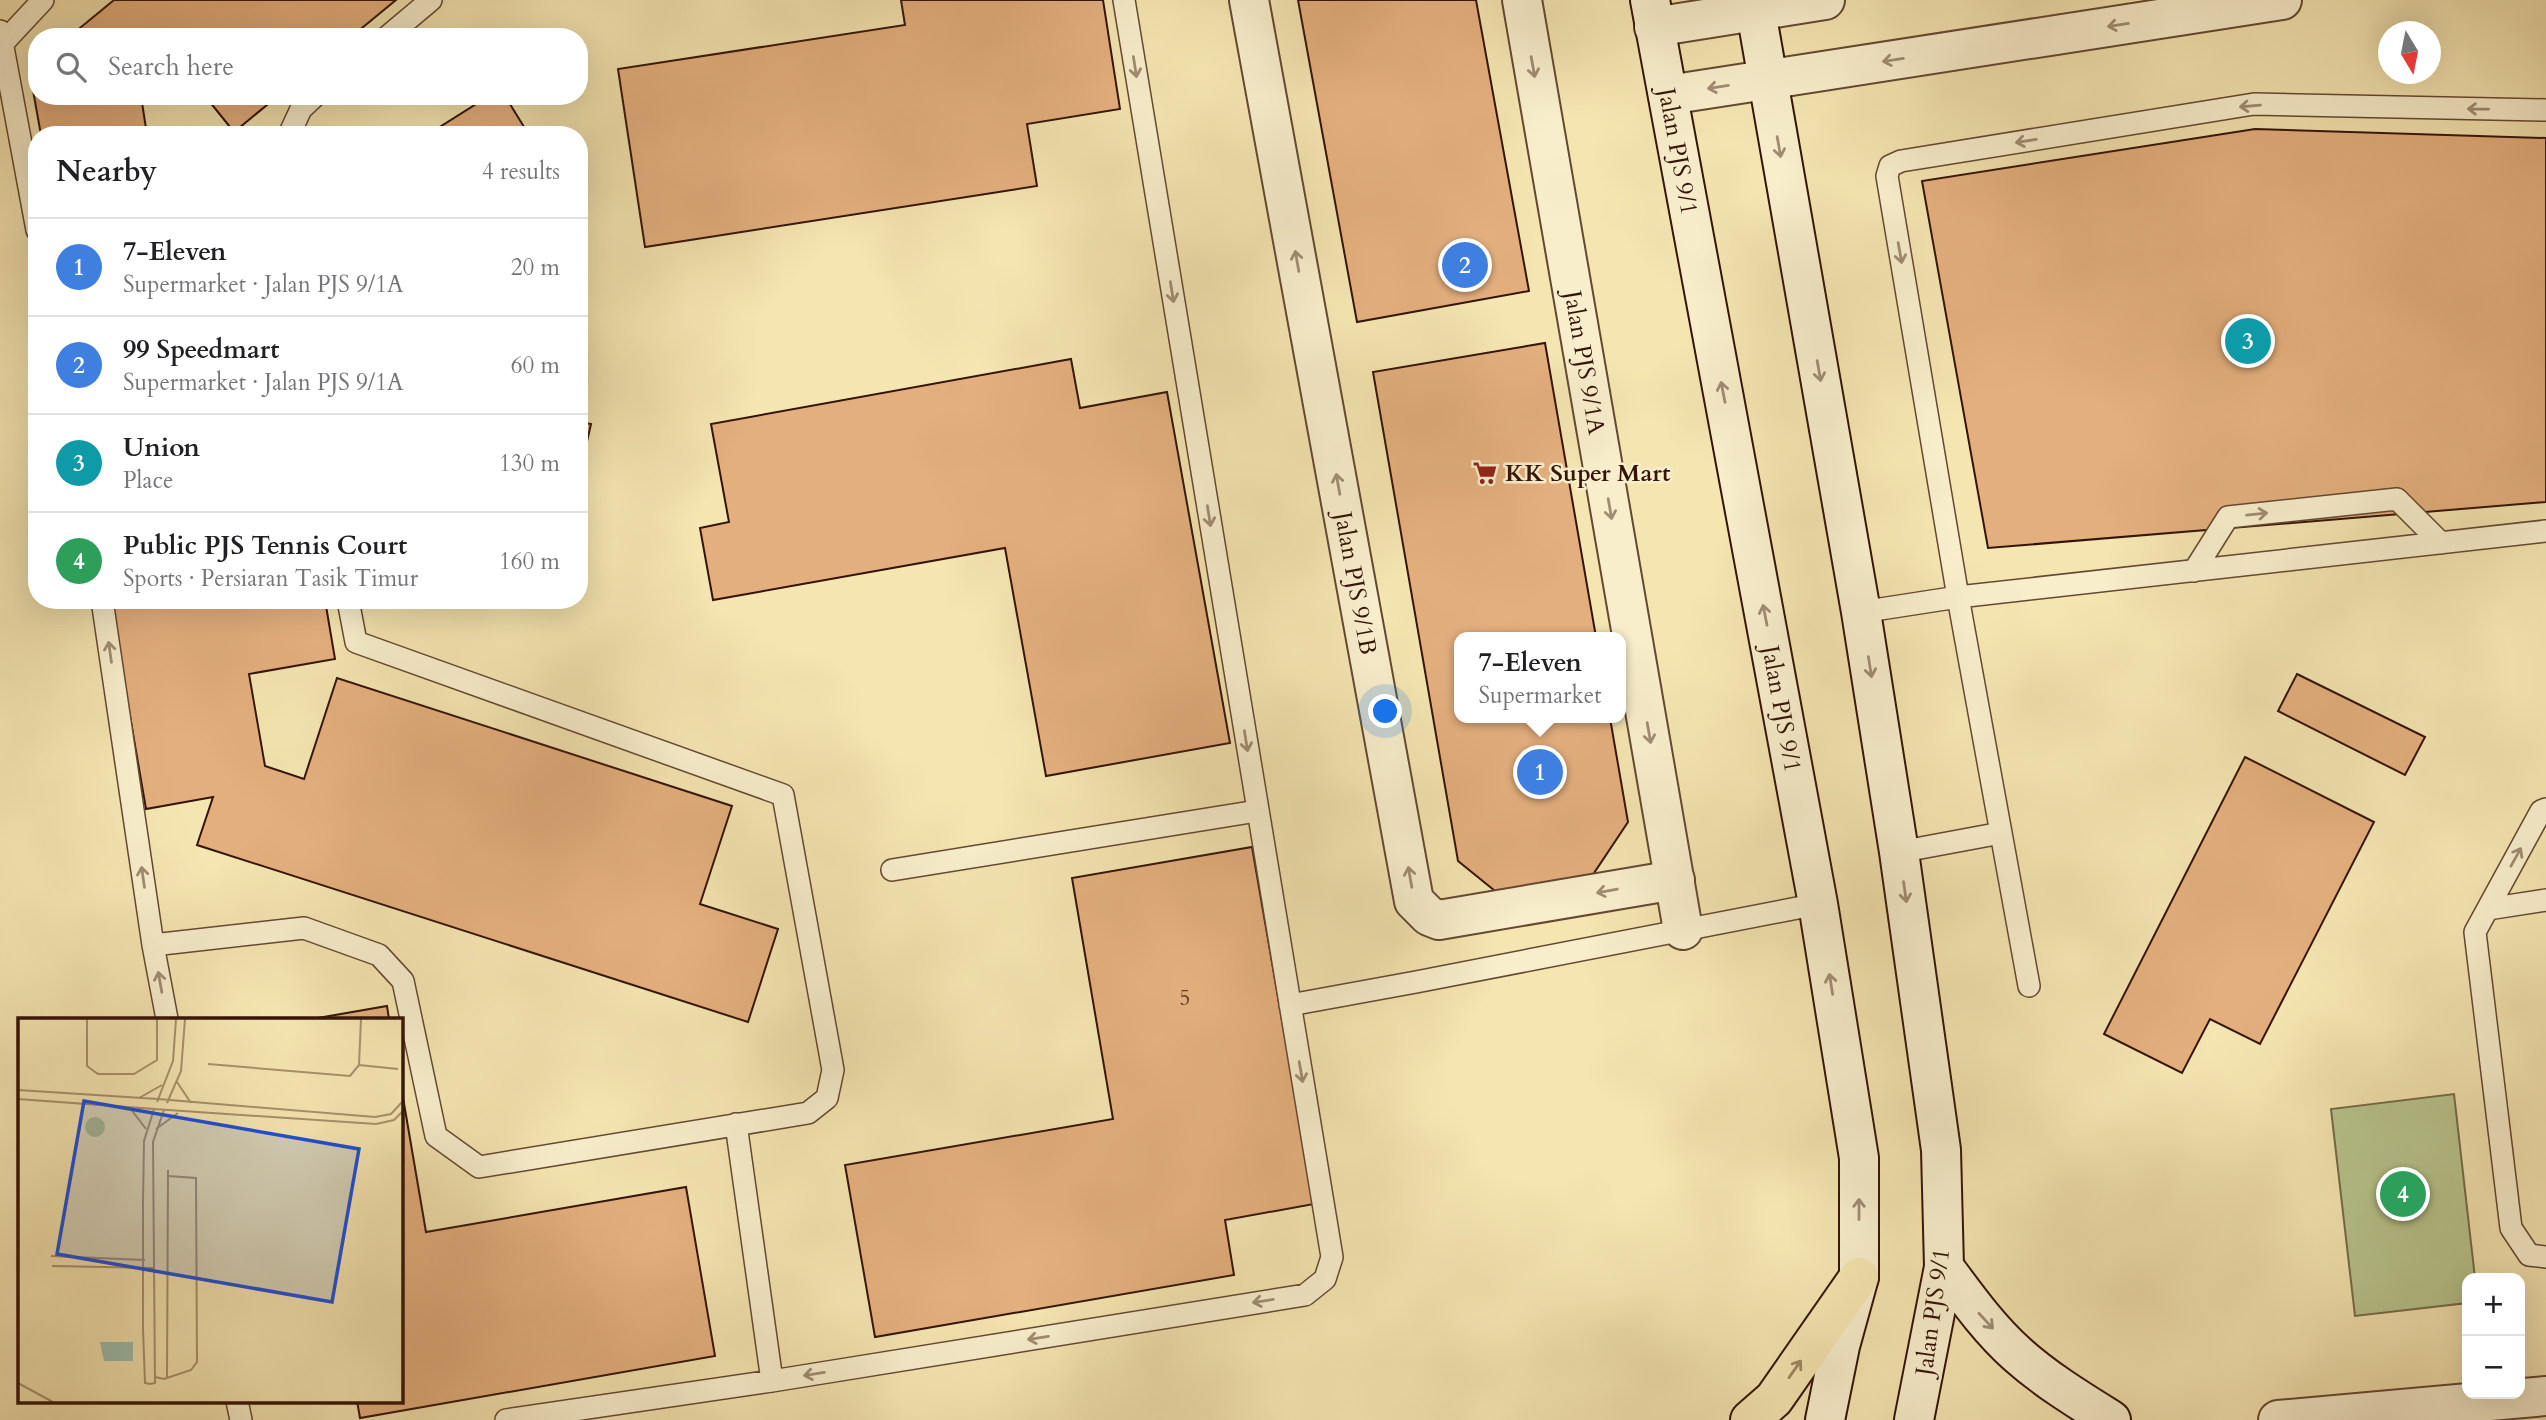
<!DOCTYPE html>
<html lang="en">
<head>
<meta charset="utf-8">
<style>
	body { margin:0; font-family:Cardo,serif; background:#f6f6f6; color:#202124 }
	.controls { position:absolute; right:21px; bottom:21px; display:grid; overflow:hidden; border-radius:14px; box-shadow:0 7px 28px #0002 }
	.controls button { width:63px; height:63px; display:grid; place-items:center; padding:0; border:0; border-bottom:2px solid #e0e0e0; background:#fff; color:#202124; font:35px sans-serif }
	.compass { position:absolute; left:2378px; top:21px; width:63px; height:63px; border-radius:50%; background:#fff; box-shadow:0 7px 28px #0002; rotate:170deg }
	.you { position:absolute; left:1386px; top:712px; width:24px; height:24px; margin:-18px; border:5px solid #fff; border-radius:50%; background:#1a73e8; box-shadow:0 0 0 10px #1a73e833 }
	.badge { display:grid; place-items:center; width:46px; height:46px; border-radius:50%; background:#8f2418; color:#fff; font-size:23px; font-weight:700 }
	.pin { position:absolute; translate:-50% -50%; border:4px solid #fff; box-shadow:0 2px 7px #0006 }
	.popup { position:absolute; left:1454px; top:632px; width:172px; height:91px; box-sizing:border-box; display:grid; place-content:center; border-radius:14px; background:#fff; filter:drop-shadow(0 2px 5px #0005); font-size:23px; white-space:nowrap; color:#757577 }
	.popup b { font-size:26px; color:#202124 }
	.popup::after { content:''; position:absolute; left:50%; top:100%; margin-left:-14px; border:14px solid transparent; border-top-color:#fff }
	.list { margin:0; padding:0; list-style:none }
	h2 { display:flex; justify-content:space-between; align-items:center; height:91px; margin:0; padding:0 28px; font-size:30px }
	h2 small { font-size:23px; font-weight:400; color:#757577 }
	.list li { display:grid; grid-template-columns:46px 1fr auto; gap:21px; align-items:center; box-sizing:border-box; height:98px; padding:0 28px; border-top:2px solid #e0e0e0 }
	.list b { display:block; font-size:26px; white-space:nowrap }
	.list p { margin:0; font-size:23px; white-space:nowrap; color:#757577 }
	.list em { font-size:23px; font-style:normal; color:#757577 }
	.icon { flex:none; width:38px; height:38px; fill:none; stroke:currentColor; stroke-width:2; stroke-linecap:round; stroke-linejoin:round }
	.map { position:relative; flex:none; width:2546px; height:1420px; overflow:hidden }
	.search { position:absolute; background:#fff; box-shadow:0 7px 28px #0002; left:28px; top:28px; width:560px; height:77px; display:flex; align-items:center; gap:18px; box-sizing:border-box; padding:0 24px; border-radius:28px; color:#757577; font-size:26px }
	.panel { position:absolute; background:#fff; box-shadow:0 7px 28px #0002; left:28px; top:126px; width:560px; height:483px; border-radius:28px }
	.map>svg:first-child { display:block }
</style>
</head>
<body>
<div class="map">
<svg width="2546" height="1420" viewBox="0 0 2546 1420">
	<rect width="100%" height="100%" fill="#f4e5b1"/>
	<filter id="stains"><feTurbulence type="fractalNoise" baseFrequency=".00286" numOctaves="4"/><feColorMatrix values="0 0 0 0 .2 0 0 0 0 .09 0 0 0 0 .02 0 0 0 .5 -.17"/></filter>
	<radialGradient id="worn" r=".72"><stop offset=".6" stop-color="#630" stop-opacity="0"/><stop offset="1" stop-color="#630" stop-opacity=".3"/></radialGradient>
	<path fill="#b8c58e" stroke="#766c4a" stroke-width="2" d="M 2454,1094 L 2475,1278 L 2467,1278 L 2467,1303 L 2355,1316 L 2331,1109 Z"/>
	<path fill="#e4af7e" stroke="#341407" stroke-width="2" d="M 114,0 L 396,0 L 351,37 L 69,37 Z
		M 901,0 L 1103,0 L 1120,109 L 1027,124 L 1037,186 L 645,247 L 618,69 L 905,25 Z
		M 1298,0 L 1476,0 L 1529,291 L 1357,322 Z
		M 37,84 L 37,96 L 141,96 L 147,135 L 41,135 L 32,85 Z
		M 205,96 L 278,96 L 234,132 Z
		M 489,96 L 505,96 L 529,135 L 427,135 Z
		M 2255,129 L 2546,138 L 2546,502 L 1988,548 L 1922,181 Z
		M 1545,343 L 1596,637 L 1460,637 L 1460,718 L 1610,718 L 1628,822 L 1588,882 L 1500,895 L 1458,861 L 1373,372 Z
		M 1071,359 L 1080,408 L 1167,392 L 1230,743 L 1046,776 L 1005,548 L 713,600 L 700,528 L 729,522 L 711,424 Z
		M 579,422 L 591,424 L 579,476 Z
		M 110,600 L 325,600 L 335,659 L 249,674 L 265,766 L 304,779 L 337,678 L 732,806 L 700,904 L 778,929 L 748,1022 L 197,845 L 213,797 L 146,809 Z
		M 2297,674 L 2425,737 L 2405,775 L 2278,711 Z
		M 2245,757 L 2374,822 L 2260,1044 L 2210,1019 L 2182,1073 L 2104,1034 Z
		M 1252,847 L 1314,1204 L 1225,1220 L 1234,1275 L 875,1337 L 845,1165 L 1113,1119 L 1072,878 Z
		M 387,1006 L 389,1019 L 312,1019 Z
		M 401,1086 L 426,1232 L 686,1187 L 715,1356 L 360,1418 L 357,1401 L 401,1401 Z"/>
	<g fill="none" stroke-linecap="round" stroke-linejoin="round">
		<g stroke="#644832" stroke-width="24">
			<path id="lane" d="M 0,31 L 37,230
				M 387,37 L 431,0
				M 2,44 L 43,0
				M 2546,110 L 2254,104 L 1901,161 L 1890,166 L 1887,176 L 1958,597 L 2546,531
				M 289,135 L 301,109 L 315,96
				M 2194,571 L 2228,517 L 2397,499 L 2441,543
				M 102,600 L 153,945 L 167,1019
				M 1861,612 L 1958,597 L 2001,833 L 1899,852
				M 2546,809 L 2541,811 L 2475,932 L 2511,1228 L 2529,1255 L 2546,1257
				M 2001,833 L 2029,986
				M 892,870 L 1257,811
				M 2488,909 L 2546,900
				M 153,945 L 304,928 L 379,955 L 403,981 L 436,1136 L 479,1167 L 808,1113 L 827,1098 L 833,1070 L 783,795 L 356,642 L 348,600
				M 1290,1005 L 1416,982 L 1818,904
				M 736,1124 L 772,1381
				M 237,1401 L 241,1420
				M 506,1420 L 772,1381 L 1305,1295 L 1325,1279 L 1332,1257 L 1124,0"/>
		</g>
		<g stroke="#644832" stroke-width="42">
			<g id="street">
				<path id="s1" d="M 1249,0 L 1414,901 L 1429,916 L 1439,920 L 1675,880"/>
				<path id="s2" d="M 1522,0 L 1683,930"/>
				<path d="M 1654,27 L 1825,0"/>
				<path d="M 1668,95 L 2282,0"/>
				<path d="M 2278,1420 L 2546,1396"/>
			</g>
		</g>
		<g stroke="#341407" stroke-width="42">
			<g id="secondary">
				<path id="s3" d="M 1650,0 L 1818,904 L 1859,1158 L 1859,1277 L 1840,1346 L 1825,1420"/>
				<path d="M 1754,0 L 1861,612 L 1899,852 L 1941,1150 L 1944,1267 L 1914,1420"/>
				<path d="M 1944,1267 C 1967,1298 1989,1329 2017,1354 C 2046,1380 2079,1400 2111,1420"/>
			</g>
		</g>
		<g stroke="#341407" stroke-width="42">
			<path id="highway" d="M 1750,1420 L 1774,1399 L 1859,1277"/>
		</g>
		<use href="#lane" stroke="#f8eecc" stroke-width="21"/>
		<use href="#street" stroke="#f8eecc" stroke-width="38"/>
		<use href="#secondary" stroke="#f8eecc" stroke-width="38"/>
		<use href="#highway" stroke="#f4e5b1" stroke-width="38"/>
	</g>
	<defs><path id="oneway-shaft" d="M-6 0H5M1.5-3L5.5 0L1.5 3" fill="none" stroke-width="1.6" stroke-linecap="round" stroke-linejoin="round" transform="scale(1.75)"/></defs>
	<g stroke="#a08c73">
		<use href="#oneway-shaft" transform="translate(2118 25) rotate(171)"/>
		<use href="#oneway-shaft" transform="translate(1893 60) rotate(171)"/>
		<use href="#oneway-shaft" transform="translate(1135 67) rotate(81)"/>
		<use href="#oneway-shaft" transform="translate(1533 67) rotate(80)"/>
		<use href="#oneway-shaft" transform="translate(1718 87) rotate(171)"/>
		<use href="#oneway-shaft" transform="translate(2250 106) rotate(175)"/>
		<use href="#oneway-shaft" transform="translate(2478 109) rotate(-179)"/>
		<use href="#oneway-shaft" transform="translate(2026 141) rotate(171)"/>
		<use href="#oneway-shaft" transform="translate(1779 147) rotate(80)"/>
		<use href="#oneway-shaft" transform="translate(1900 253) rotate(80)"/>
		<use href="#oneway-shaft" transform="translate(1297 261) rotate(-100)"/>
		<use href="#oneway-shaft" transform="translate(1172 292) rotate(81)"/>
		<use href="#oneway-shaft" transform="translate(1819 371) rotate(80)"/>
		<use href="#oneway-shaft" transform="translate(1723 392) rotate(-101)"/>
		<use href="#oneway-shaft" transform="translate(1338 484) rotate(-100)"/>
		<use href="#oneway-shaft" transform="translate(1610 509) rotate(80)"/>
		<use href="#oneway-shaft" transform="translate(2257 514) rotate(-6)"/>
		<use href="#oneway-shaft" transform="translate(1209 516) rotate(81)"/>
		<use href="#oneway-shaft" transform="translate(1765 615) rotate(-101)"/>
		<use href="#oneway-shaft" transform="translate(110 652) rotate(-98)"/>
		<use href="#oneway-shaft" transform="translate(1870 667) rotate(81)"/>
		<use href="#oneway-shaft" transform="translate(1649 733) rotate(80)"/>
		<use href="#oneway-shaft" transform="translate(1246 741) rotate(81)"/>
		<use href="#oneway-shaft" transform="translate(2516 857) rotate(-61)"/>
		<use href="#oneway-shaft" transform="translate(143 877) rotate(-98)"/>
		<use href="#oneway-shaft" transform="translate(1410 877) rotate(-100)"/>
		<use href="#oneway-shaft" transform="translate(1607 891) rotate(170)"/>
		<use href="#oneway-shaft" transform="translate(1905 892) rotate(82)"/>
		<use href="#oneway-shaft" transform="translate(160 982) rotate(-100)"/>
		<use href="#oneway-shaft" transform="translate(1831 984) rotate(-99)"/>
		<use href="#oneway-shaft" transform="translate(1301 1072) rotate(80)"/>
		<use href="#oneway-shaft" transform="translate(1859 1209) rotate(-90)"/>
		<use href="#oneway-shaft" transform="translate(1263 1301) rotate(171)"/>
		<use href="#oneway-shaft" transform="translate(1986 1321) rotate(47)"/>
		<use href="#oneway-shaft" transform="translate(1038 1338) rotate(171)"/>
		<use href="#oneway-shaft" transform="translate(814 1374) rotate(171)"/>
	</g>
	<use stroke="#9e8764" href="#oneway-shaft" transform="translate(1795 1369) rotate(-55)"/>
	<defs>
		<g id="supermarket-bare" transform="scale(1.89)"><path d="M-6-5.5h2.5l.6 2H6L4.5 2H-2.5L-4.4-4H-6ZM-1.5 3.2a1.3 1.3 0 1 0 .1 0ZM3 3.2a1.3 1.3 0 1 0 .1 0Z" fill="#8f2418" stroke="#f8eecc" stroke-width="2.5" paint-order="stroke"/></g>
	</defs>
	<g fill-rule="evenodd">
		<use href="#supermarket-bare" x="1485" y="473"/>
	</g>
	<g text-anchor="middle" dominant-baseline="central" stroke-width="5" stroke-linejoin="round" paint-order="stroke">
		<g font-size="21" fill="#603b25">
			<text x="1185" y="998">5</text>
		</g>
		<g font-size="24" fill="#341407" stroke="#f8eecc">
			<text stroke="none"><textPath href="#s3" startOffset="154">Jalan PJS 9/1</textPath></text>
			<text stroke="none"><textPath href="#s2" startOffset="368">Jalan PJS 9/1A</textPath></text>
			<text stroke="none"><textPath href="#s1" startOffset="593">Jalan PJS 9/1B</textPath></text>
			<text stroke="none"><textPath href="#s3" startOffset="721">Jalan PJS 9/1</textPath></text>
			<text transform="translate(1933 1312) rotate(-82)">Jalan PJS 9/1</text>
		</g>
		<g font-size="24" font-weight="bold" fill="#341407" stroke="#f8eecc" text-anchor="start">
			<text x="1505" y="473">KK Super Mart</text>
		</g>
	</g>
	<g transform="translate(18 1018)">
		<rect width="385" height="385" fill="#f4e5b1"/>
		<path d="M67 109a10 10 0 1 1 20 0a10 10 0 1 1-20 0Z" fill="#b8c58e"/>
		<path d="M 82,324 L 115,324 L 115,343 L 86,343 Z" fill="#9cbfaf"/>
		<path fill="none" stroke="#a7916d" stroke-width="2" d="M 69,1 L 69,48 L 80,56 L 116,56 L 139,42 L 139,1M 190,46 L 332,58 L 341,47 L 343,1M 341,47 L 380,51M 159,64 L 173,85M 0,72 L 140,81M 121,80 L 144,67M 0,81 L 136,91 L 126,123 L 125,183 L 125,311 L 127,365 L 132,366 L 137,365 L 135,124 L 146,92M 140,81 L 357,99 L 373,96 L 385,83M 139,84 L 155,43 L 158,1M 149,85 L 163,53 L 167,1M 112,90 L 128,111M 136,91 L 358,106 L 376,102 L 385,93M 138,111 L 160,95M 33,238 L 127,242M 34,248 L 136,250M 137,359 L 146,361 L 173,352 L 179,344 L 178,160 L 150,158M 149,360 L 150,152M 0,365 L 35,384"/>
		<path fill="#1d4ed8" fill-opacity="0.15" stroke="#1d4ed8" stroke-width="3.5" d="M 66,83 L 341,131 L 314,284 L 39,236 Z"/>
		<rect width="385" height="385" fill="none" stroke="#341407" stroke-width="3.5"/>
	</g>
	<rect width="100%" height="100%" filter="url(#stains)"/>
	<rect width="100%" height="100%" fill="url(#worn)"/>
</svg>
<div class="controls">
<button>+</button>
<button>−</button>
</div>
<svg class="compass" viewBox="-18 -18 36 36"><path d="M0-13l5 13h-10z" fill="#e53935"/><path d="M0 13l5-13h-10z" fill="#757577"/></svg>
<div class="you"></div>
<div class="pin badge" style="left:1540px;top:772px;background:#3f7fe0">1</div>
<div class="popup"><b>7-Eleven</b>Supermarket</div>
<div class="pin badge" style="left:1465px;top:265px;background:#3f7fe0">2</div>
<div class="pin badge" style="left:2248px;top:341px;background:#0f9aa8">3</div>
<div class="pin badge" style="left:2403px;top:1194px;background:#2e9e5b">4</div>
<div class="search"><svg class="icon" aria-label="search" viewBox="0 0 24 24"><circle cx="10" cy="10" r="6"/><path d="M15 15l6 6"/></svg>Search here</div>
<section class="panel">
<h2>Nearby<small>4 results</small></h2>
<ul class="list">
<li><span class="badge" style="background:#3f7fe0">1</span><div><b>7-Eleven</b><p>Supermarket · Jalan PJS 9/1A</p></div><em>20 m</em></li>
<li><span class="badge" style="background:#3f7fe0">2</span><div><b>99 Speedmart</b><p>Supermarket · Jalan PJS 9/1A</p></div><em>60 m</em></li>
<li><span class="badge" style="background:#0f9aa8">3</span><div><b>Union</b><p>Place</p></div><em>130 m</em></li>
<li><span class="badge" style="background:#2e9e5b">4</span><div><b>Public PJS Tennis Court</b><p>Sports · Persiaran Tasik Timur</p></div><em>160 m</em></li>
</ul>
</section>
</div>
</body>
</html>
